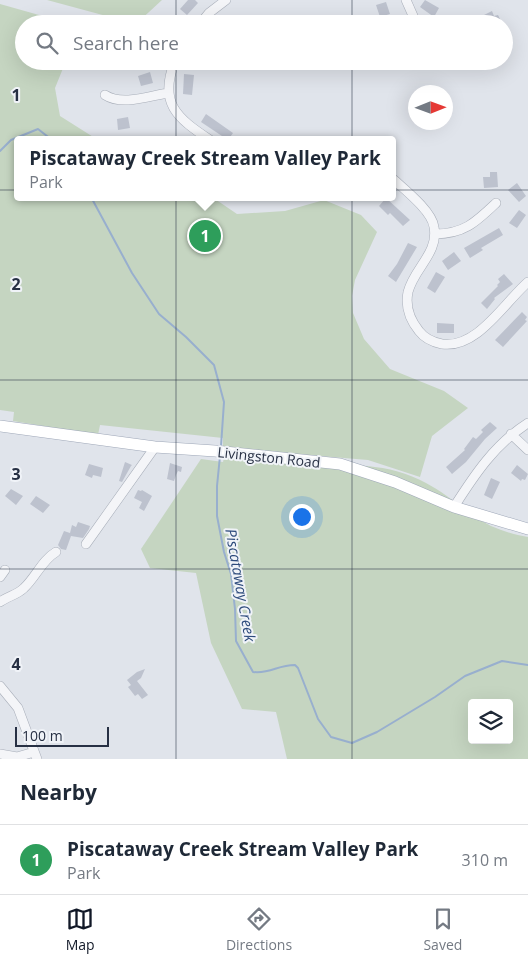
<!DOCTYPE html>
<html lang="en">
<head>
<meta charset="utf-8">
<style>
	body { margin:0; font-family:"Open Sans",sans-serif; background:#f6f6f7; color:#1f2937 }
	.controls { position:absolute; right:15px; bottom:15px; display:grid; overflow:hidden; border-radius:5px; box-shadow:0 5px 20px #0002 }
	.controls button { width:45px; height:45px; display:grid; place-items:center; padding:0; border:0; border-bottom:1px solid #e0e1e3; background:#fff; color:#1f2937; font:25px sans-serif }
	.compass { position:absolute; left:408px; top:85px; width:45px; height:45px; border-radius:50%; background:#fff; box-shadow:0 5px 20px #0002; rotate:89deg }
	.scale { position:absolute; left:15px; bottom:12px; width:94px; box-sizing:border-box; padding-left:5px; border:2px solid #273044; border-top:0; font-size:14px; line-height:18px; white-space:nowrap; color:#273044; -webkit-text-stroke:4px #f0f3f8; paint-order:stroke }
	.you { position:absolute; left:301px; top:516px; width:18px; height:18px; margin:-12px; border:4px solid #fff; border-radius:50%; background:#1a73e8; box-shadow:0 0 0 8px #1a73e833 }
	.badge { display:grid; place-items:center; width:32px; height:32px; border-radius:50%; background:#111827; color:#fff; font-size:16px; font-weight:700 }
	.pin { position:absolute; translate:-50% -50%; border:2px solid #fff; box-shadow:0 1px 5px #0006 }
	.popup { position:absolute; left:14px; top:136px; width:382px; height:65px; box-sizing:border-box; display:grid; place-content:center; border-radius:5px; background:#fff; filter:drop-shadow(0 1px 4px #0005); font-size:16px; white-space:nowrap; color:#747a83 }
	.popup b { font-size:19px; color:#1f2937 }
	.popup::after { content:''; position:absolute; left:50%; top:100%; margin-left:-10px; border:10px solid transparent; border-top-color:#fff }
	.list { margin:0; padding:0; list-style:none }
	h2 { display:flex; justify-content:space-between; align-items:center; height:65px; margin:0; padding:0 20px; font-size:21px }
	h2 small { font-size:16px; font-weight:400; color:#747a83 }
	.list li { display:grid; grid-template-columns:32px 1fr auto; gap:15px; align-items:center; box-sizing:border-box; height:70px; padding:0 20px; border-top:1px solid #e0e1e3 }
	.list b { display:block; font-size:19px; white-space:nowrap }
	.list p { margin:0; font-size:16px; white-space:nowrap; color:#747a83 }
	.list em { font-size:16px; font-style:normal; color:#747a83 }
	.icon { flex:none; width:28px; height:28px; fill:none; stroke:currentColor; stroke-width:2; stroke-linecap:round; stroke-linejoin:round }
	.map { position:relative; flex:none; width:528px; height:759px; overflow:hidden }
	.search { position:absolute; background:#fff; box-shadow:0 5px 20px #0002; left:15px; right:15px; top:15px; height:55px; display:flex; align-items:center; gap:12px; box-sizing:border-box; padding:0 18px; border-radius:28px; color:#747a83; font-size:19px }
	.sheet { height:135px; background:#fff }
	nav { display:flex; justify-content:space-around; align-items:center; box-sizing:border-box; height:70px; border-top:1px solid #e0e1e3; background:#fff; font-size:14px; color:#747a83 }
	nav a { display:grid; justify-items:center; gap:2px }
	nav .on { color:#111827 }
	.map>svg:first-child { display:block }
</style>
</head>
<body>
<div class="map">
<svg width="528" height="759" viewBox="0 0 528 759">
	<rect width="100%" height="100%" fill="#e0e4eb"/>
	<path fill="#c5d5c1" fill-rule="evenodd" d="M 47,0 L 162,0 L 136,24 Z
		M 0,4 L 71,24 L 24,24 L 24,61 L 66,61 L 55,88 L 60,116 L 98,140 L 18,140 L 18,197 L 212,197 L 237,214 L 285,211 L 324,200 L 361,215 L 377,232 L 355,280 L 352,296 L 353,313 L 364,339 L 390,369 L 444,391 L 468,408 L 432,436 L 420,477 L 368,460 L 223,448 L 223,438 L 100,425 L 98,435 L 13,421 L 14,412 L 0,410 Z
		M 227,455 L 367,466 C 388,468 408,473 426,483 C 449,495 468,514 491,526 C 503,531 515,535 528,537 L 528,759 L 287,759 L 276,712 L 242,709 L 211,643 L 196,573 L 150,568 L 141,549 L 201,459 L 223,462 L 224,458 L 226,458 ZM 472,703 L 509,703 L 509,740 L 472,740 Z"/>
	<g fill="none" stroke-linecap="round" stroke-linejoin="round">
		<path stroke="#98afce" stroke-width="2" d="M 0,151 L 11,140 L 38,129 L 52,140
			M 91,197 L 132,273 L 159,314 L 186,337 L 214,365 L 224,402 L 221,446
			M 220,456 L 217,486 L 217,516 L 224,552 L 231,574 L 235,609 L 236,641 L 253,672 C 271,674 277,665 295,665 L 298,668 L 318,719 L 331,737 L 352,743 L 377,732 L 435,697 L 465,676 L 502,661 L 528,665"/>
	</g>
	<path fill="#bdc2ce" d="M 188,0 L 195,0 L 198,3 L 187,15 L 180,9 Z
		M 425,0 L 439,8 L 434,17 L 420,7 Z
		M 386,2 L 390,14 L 380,17 L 376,5 Z
		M 492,11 L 494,16 L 498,15 L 501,21 L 495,24 L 488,24 L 484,15 Z
		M 150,72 L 153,83 L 141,86 L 138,76 Z
		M 184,74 L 194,75 L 192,95 L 183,94 Z
		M 206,114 L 233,133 L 228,140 L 201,122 Z
		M 128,117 L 130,128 L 118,130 L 117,119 Z
		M 490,172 L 497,172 L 498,187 L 484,188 L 483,177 L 490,177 Z
		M 517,183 L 526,196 L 519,202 L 508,190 Z
		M 386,198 L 410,220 L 403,226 L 390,213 L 388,215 L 379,206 Z
		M 519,210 L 526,215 L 517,228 L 509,223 Z
		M 499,228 L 503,235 L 481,248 L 483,250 L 470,258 L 464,248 Z
		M 408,243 L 417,247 L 396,282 L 388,276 L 397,264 Z
		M 454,252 L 461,261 L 448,270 L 442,261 Z
		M 436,272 L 445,277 L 435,293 L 427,288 Z
		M 504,274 L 513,284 L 494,298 L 495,299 L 487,309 L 481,303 L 498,286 L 497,285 L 500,282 L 498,279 Z
		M 522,312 L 527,317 L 525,320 L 527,321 L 503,347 L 495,340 Z
		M 437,323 L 454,324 L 454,333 L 437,333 Z
		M 490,422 L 497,428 L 485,439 L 466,462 L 452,474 L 446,467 L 465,450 L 464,449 L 473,437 L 476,439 L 483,432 L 481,430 Z
		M 125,462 L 132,465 L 131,466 L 122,482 L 119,481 Z
		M 170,463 L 182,467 L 181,472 L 178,471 L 176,475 L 174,481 L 167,479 Z
		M 89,464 L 103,468 L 101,477 L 93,475 L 92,478 L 85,475 Z
		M 517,465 L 528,474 L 525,480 L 522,479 L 521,481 L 511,473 Z
		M 491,478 L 500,482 L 492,499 L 484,495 Z
		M 11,489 L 23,496 L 16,505 L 5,496 Z
		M 138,490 L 141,491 L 142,490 L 152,496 L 144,511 L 139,508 L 142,502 L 134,498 Z
		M 36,496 L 50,505 L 43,513 L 30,504 Z
		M 78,522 L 90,526 L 89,529 L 83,538 L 71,536 L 66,550 L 61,549 L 58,545 L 64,531 L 70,533 L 72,525 L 76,527 Z
		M 145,669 L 141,678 L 137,681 L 148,695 L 142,699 L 138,694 L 135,696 L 128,687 L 131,685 L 127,680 L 137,672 Z"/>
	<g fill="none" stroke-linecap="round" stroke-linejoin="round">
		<g stroke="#a8aeb9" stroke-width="10">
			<path id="minor" d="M 406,0 L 414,18 L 421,24
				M 200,24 L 209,13 L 226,0
				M 175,61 C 158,103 177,118 210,140
				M 105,95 C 122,106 149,96 168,93
				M 392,178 C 404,189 432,211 434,227 C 439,253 414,268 408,292 C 405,307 410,320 419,331 C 425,339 432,342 442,344 C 477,349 504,303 528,282
				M 435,234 C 464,234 476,222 496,203
				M 511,434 L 528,450
				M 454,507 C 475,474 495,444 528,423
				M 86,544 L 155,447
				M 0,577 L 5,570
				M 0,602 C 8,596 17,595 24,588 C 36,577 42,560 56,552
				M 0,686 L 18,708 L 37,759
				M 0,754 L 17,757 L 34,752"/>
		</g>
		<g stroke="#9ea7b8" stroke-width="12">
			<path id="major" d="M 0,426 L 155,447 L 215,451 L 340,464 L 395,482 L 454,507 L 528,529"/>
		</g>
		<use href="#minor" stroke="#f4f5f8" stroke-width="9"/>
		<use href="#major" stroke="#fff" stroke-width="11"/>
	</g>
	<path fill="none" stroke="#273044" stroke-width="1" stroke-opacity="0.55" d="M 176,0 L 176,24M 352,0 L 352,24M 176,61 L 176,759M 352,61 L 352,759M 0,190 L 528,190M 0,380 L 528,380M 0,569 L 528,569"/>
	<g text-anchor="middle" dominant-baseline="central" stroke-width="4" stroke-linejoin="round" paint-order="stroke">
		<g font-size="14" fill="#273044" stroke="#f0f3f8">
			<text transform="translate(269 457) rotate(6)">Livingston Road</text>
		</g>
		<g font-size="15" font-style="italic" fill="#2d4b7c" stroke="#f0f3f8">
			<text transform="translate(241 585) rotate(80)">Piscataway Creek</text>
		</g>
	</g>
	<g font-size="16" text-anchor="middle" font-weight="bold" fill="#273044" stroke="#f0f3f8" stroke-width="4" stroke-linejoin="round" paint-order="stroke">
		<text x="16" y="101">1</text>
		<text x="16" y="290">2</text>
		<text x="16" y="480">3</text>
		<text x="16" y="670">4</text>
	</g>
</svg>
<div class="controls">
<button><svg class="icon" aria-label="layers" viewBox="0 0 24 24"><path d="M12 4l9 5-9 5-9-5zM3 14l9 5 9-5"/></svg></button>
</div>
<svg class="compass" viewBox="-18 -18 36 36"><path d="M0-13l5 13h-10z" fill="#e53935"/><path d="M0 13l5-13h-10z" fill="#747a83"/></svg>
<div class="scale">100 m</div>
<div class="you"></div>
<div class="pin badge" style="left:205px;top:236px;background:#2e9e5b">1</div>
<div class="popup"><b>Piscataway Creek Stream Valley Park</b>Park</div>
<div class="search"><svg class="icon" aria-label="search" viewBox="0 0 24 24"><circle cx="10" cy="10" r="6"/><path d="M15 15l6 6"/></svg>Search here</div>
</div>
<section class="sheet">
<h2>Nearby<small></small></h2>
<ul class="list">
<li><span class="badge" style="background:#2e9e5b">1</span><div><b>Piscataway Creek Stream Valley Park</b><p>Park</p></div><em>310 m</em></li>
</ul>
</section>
<nav>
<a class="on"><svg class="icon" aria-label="map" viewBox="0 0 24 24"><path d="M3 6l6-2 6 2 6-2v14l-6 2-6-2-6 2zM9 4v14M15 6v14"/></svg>Map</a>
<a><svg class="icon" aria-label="directions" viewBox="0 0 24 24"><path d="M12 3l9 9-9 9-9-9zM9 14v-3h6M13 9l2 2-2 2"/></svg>Directions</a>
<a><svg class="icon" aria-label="saved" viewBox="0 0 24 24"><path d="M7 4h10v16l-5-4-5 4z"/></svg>Saved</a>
</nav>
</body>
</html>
